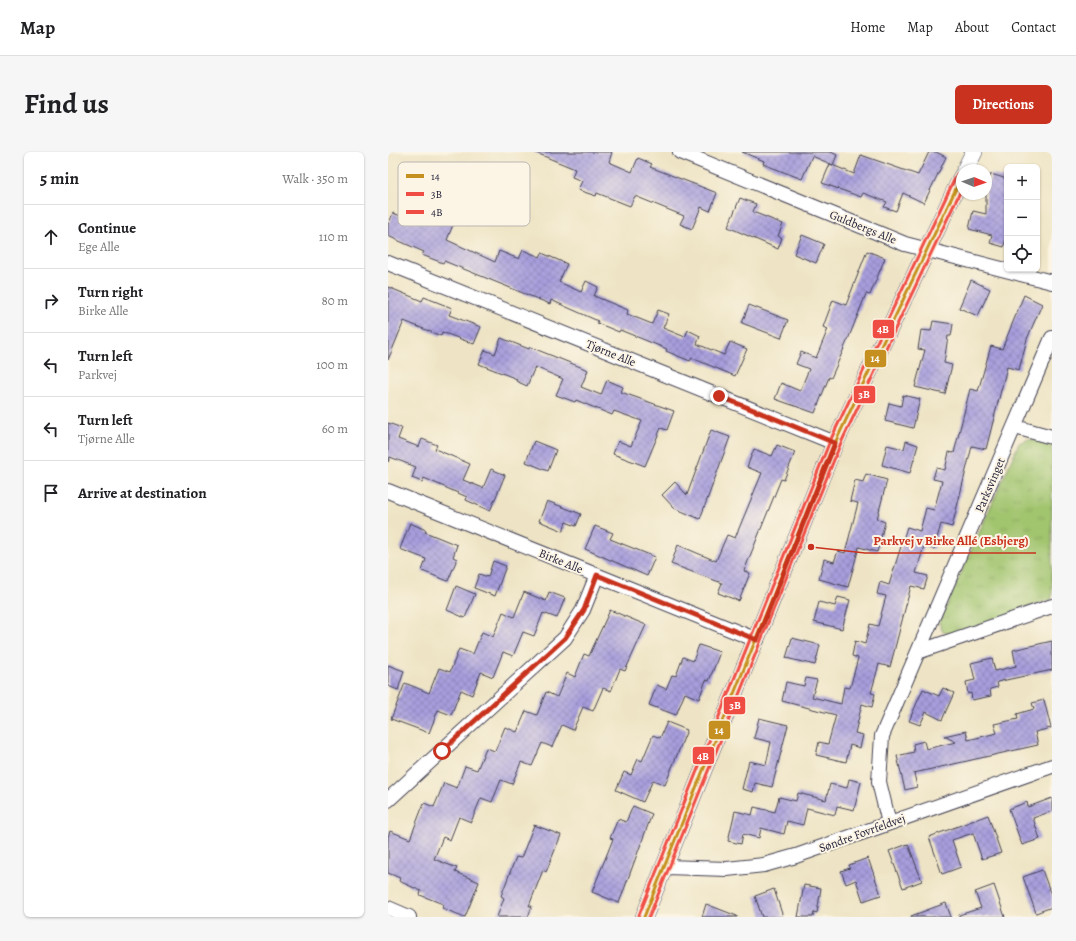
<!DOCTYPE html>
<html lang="en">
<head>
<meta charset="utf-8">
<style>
	body { margin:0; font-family:Alegreya,serif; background:#f6f6f6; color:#202124 }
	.controls { position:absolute; right:12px; top:12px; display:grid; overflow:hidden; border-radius:6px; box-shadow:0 1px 3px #0004 }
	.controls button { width:36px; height:36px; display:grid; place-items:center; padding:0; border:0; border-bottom:1px solid #e0e0e0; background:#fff; color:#202124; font:20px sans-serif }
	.compass { position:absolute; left:568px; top:12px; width:36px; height:36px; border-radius:50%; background:#fff; box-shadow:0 1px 3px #0004; rotate:92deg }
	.stop { position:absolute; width:12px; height:12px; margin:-9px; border:3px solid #c8321e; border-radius:50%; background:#fff }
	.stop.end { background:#c8321e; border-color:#fff; box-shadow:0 1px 4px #0008 }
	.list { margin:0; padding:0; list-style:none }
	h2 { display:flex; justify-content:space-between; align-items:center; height:52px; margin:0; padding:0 16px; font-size:17px }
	h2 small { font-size:13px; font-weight:400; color:#757577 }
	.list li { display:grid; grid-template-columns:26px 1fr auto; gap:12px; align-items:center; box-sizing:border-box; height:64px; padding:0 16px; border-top:1px solid #e0e0e0 }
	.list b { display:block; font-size:15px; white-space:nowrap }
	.list p { margin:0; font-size:13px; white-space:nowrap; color:#757577 }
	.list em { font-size:13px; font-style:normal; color:#757577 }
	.icon { flex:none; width:22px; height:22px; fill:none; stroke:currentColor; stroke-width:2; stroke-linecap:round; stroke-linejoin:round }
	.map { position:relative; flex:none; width:664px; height:765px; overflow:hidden; border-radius:6px }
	header { display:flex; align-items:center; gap:24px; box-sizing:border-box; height:56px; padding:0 20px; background:#fff; border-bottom:1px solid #e0e0e0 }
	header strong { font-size:19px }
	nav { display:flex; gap:22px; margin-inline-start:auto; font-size:14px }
	.intro { display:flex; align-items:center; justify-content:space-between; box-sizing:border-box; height:96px; padding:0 24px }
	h1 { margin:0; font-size:28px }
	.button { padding:10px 18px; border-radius:6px; background:#c8321e; color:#fff; font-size:14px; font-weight:700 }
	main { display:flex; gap:24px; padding:0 24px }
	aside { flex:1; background:#fff; border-radius:6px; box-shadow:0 1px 3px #0004 }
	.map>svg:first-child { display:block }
</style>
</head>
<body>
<header>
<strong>Map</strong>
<nav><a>Home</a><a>Map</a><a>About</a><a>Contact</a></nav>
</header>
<div class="intro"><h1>Find us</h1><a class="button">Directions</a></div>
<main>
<aside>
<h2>5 min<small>Walk · 350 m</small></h2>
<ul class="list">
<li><svg class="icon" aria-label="ahead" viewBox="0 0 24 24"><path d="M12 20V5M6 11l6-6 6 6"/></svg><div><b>Continue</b><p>Ege Alle</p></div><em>110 m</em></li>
<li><svg class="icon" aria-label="right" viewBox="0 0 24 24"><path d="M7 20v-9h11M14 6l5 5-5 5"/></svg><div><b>Turn right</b><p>Birke Alle</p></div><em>80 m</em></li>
<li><svg class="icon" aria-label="left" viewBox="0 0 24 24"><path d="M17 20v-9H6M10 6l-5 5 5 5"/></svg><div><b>Turn left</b><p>Parkvej</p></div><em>100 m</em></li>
<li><svg class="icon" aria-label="left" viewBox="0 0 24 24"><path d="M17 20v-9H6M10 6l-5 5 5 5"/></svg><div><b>Turn left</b><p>Tjørne Alle</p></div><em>60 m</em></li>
<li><svg class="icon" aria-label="arrive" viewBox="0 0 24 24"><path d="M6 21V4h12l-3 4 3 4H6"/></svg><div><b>Arrive at destination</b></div></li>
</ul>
</aside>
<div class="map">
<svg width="664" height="765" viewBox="0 0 664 765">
	<defs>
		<pattern id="grass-tufts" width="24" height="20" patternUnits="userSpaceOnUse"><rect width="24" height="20" fill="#a1c46e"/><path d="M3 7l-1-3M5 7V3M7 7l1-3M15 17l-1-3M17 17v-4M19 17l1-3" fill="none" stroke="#8aa860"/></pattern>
		<pattern id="building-cross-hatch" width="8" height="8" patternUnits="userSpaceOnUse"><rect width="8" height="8" fill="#a79edd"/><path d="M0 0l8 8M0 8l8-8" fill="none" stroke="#8880b4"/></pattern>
	</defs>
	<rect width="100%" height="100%" fill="#fcf5e5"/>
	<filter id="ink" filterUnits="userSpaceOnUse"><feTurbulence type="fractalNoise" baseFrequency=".025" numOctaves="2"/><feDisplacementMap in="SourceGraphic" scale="8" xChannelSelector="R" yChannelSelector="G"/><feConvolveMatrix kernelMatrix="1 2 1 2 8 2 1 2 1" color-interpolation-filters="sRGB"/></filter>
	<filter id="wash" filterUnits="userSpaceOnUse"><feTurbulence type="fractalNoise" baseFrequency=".012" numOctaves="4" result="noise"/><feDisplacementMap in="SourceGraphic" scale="16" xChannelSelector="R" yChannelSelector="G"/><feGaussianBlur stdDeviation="0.9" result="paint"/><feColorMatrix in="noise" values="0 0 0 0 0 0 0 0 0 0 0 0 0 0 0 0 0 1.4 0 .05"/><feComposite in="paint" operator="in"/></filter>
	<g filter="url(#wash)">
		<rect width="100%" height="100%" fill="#eee4c5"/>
		<path fill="url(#grass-tufts)" stroke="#627354" d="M 641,287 L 664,293 L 664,447 L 564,483 L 555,480 L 551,471 L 631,291 Z"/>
		<g id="blocks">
			<path fill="url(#building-cross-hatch)" d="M 146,0 L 224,0 L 221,10 L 244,20 L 250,6 L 264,12 L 262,15 L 329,41 L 322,59 L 313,55 L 304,77 L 292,72 L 296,64 L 247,44 L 242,54 L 209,41 L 208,44 L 190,38 L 194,29 L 184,25 L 187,17 Z
				M 354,0 L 443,0 L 449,3 L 445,13 L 424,4 L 414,27 L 375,12 L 376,9 Z
				M 541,0 L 548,0 L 558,5 L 536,51 L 515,41 L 508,59 L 496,55 L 499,50 L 475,41 L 473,45 L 434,31 L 442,12 L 466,22 L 473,3 L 530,23 Z
				M 603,22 L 619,27 L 619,82 L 616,95 L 602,91 L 604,83 L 581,77 L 585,59 L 598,62 L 598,40 Z
				M 352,46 L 368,52 L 365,60 L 395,72 L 390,84 L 394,86 L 390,97 L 340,75 Z
				M 26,55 L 66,70 L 59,88 L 107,110 L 111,99 L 131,107 L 135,98 L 152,105 L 154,101 L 179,112 L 171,130 L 193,140 L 198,129 L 210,135 L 206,144 L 240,158 L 239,162 L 264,172 L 270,158 L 281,162 L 275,176 L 297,185 L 300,178 L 312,184 L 309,192 L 336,203 L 342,190 L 359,197 L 347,224 L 304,206 L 302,209 L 278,199 L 279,197 L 232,178 L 231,180 L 209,171 L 210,169 L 163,148 L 162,152 L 56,109 L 55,111 L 34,103 L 36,100 L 0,84 L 0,73 L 5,61 L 21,67 Z
				M 414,83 L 436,92 L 428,111 L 406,102 Z
				M 479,99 L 497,106 L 482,143 L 478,142 L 461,185 L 443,226 L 441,225 L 427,261 L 387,247 L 393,231 L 412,239 L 421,217 L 408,212 L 413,200 L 428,206 L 440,177 L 435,175 L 445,148 L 458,153 Z
				M 583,128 L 602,137 L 590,164 L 571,156 Z
				M 0,135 L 34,149 L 36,145 L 64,156 L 61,163 L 93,175 L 86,192 L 54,180 L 53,184 L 16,169 L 0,208 Z
				M 636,143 L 654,152 L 639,187 L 631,218 L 619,215 L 598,297 L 584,294 L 564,375 L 553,372 L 546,397 L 536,394 L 528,421 L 540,424 L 536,437 L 523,434 L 502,515 L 491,512 L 483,541 L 487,542 L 484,555 L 474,552 L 467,581 L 475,583 L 472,596 L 462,593 L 458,610 L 428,603 L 431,590 L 440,592 L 448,563 L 394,549 L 398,530 L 416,534 L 418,526 L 429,528 L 424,545 L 453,552 L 456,535 L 462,536 L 470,506 L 464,504 L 467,489 L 477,492 L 482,472 L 490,474 L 498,444 L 489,442 L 492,430 L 501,433 L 519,375 L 532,379 L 538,356 L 546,358 L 554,329 L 545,327 L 548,316 L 557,318 L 561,300 L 566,301 L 582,237 L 590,239 L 603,194 L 614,197 Z
				M 361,153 L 400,168 L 393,186 L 354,171 Z
				M 545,169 L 565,172 L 563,184 L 560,184 L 556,211 L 564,213 L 557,242 L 527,235 L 537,198 L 530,197 L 533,178 L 543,179 Z
				M 113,186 L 141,197 L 142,195 L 200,218 L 193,235 L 213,243 L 219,228 L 235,235 L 233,240 L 286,259 L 279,278 L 273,276 L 257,314 L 225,302 L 230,289 L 243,294 L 254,269 L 226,259 L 224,263 L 188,248 L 187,250 L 168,243 L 175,227 L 147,215 L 139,234 L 128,229 L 129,227 L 91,212 L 97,198 L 107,202 Z
				M 515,243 L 532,247 L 525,276 L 497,269 L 501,251 L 513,254 Z
				M 0,271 L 14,276 L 10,287 L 31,295 L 34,287 L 49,293 L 47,297 L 82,312 L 75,328 L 95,336 L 103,317 L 117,323 L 102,359 L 78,348 L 79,345 L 36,326 L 34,330 L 24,326 L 28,315 L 2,305 L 0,310 Z
				M 323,278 L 342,285 L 312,367 L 286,356 L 274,343 L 287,330 L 299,343 Z
				M 146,289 L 168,298 L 160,319 L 138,310 Z
				M 518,289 L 530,293 L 522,321 L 494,313 L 499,293 L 516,297 Z
				M 389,293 L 407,300 L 396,328 L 393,327 L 356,419 L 362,421 L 351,449 L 330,441 L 334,431 L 283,412 L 290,393 L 328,409 L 339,383 L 347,386 L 374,321 L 359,315 L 366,297 L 384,304 Z
				M 478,322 L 499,328 L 489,367 L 497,370 L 489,400 L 471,395 L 460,435 L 431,427 L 436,407 L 446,410 L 450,399 L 457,401 L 470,351 L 462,349 L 467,328 L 475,330 Z
				M 159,349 L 193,362 L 188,374 L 178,370 L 175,379 L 151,369 Z
				M 22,371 L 38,378 L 37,380 L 69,393 L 65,405 L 69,407 L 60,429 L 34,419 L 38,407 L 12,397 Z
				M 207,374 L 225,381 L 222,387 L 267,405 L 259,424 L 197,397 Z
				M 105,409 L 118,414 L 107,444 L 86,436 L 91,422 L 100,425 Z
				M 68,434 L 87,442 L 77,466 L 59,458 Z
				M 136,440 L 158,449 L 161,440 L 177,446 L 169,466 L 155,461 L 146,484 L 135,480 L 125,504 L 115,500 L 105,525 L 93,520 L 84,543 L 73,538 L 63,563 L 50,558 L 41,581 L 3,567 L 17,531 L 41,541 L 51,516 L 62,520 L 71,497 L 85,502 L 94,480 L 105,485 L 115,460 L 126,465 Z
				M 450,445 L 462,448 L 454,477 L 426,470 L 431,450 L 447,454 Z
				M 222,458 L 258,473 L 237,519 L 232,517 L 223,539 L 215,536 L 205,559 L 195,555 L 185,578 L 174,573 L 164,595 L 154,591 L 144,614 L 133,610 L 124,632 L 113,628 L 104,650 L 93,646 L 83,670 L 71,665 L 62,688 L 55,685 L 46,707 L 69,716 L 67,720 L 91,730 L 77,765 L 54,756 L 55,752 L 32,743 L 33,739 L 11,729 L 12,726 L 0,721 L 0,685 L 2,679 L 22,687 L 36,651 L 46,655 L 56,631 L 69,636 L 77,614 L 89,618 L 98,596 L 107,599 L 117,575 L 129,580 L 138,559 L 149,563 L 158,540 L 169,545 L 179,521 L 187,525 L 196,502 L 201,504 Z
				M 404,486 L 432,493 L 427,513 L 398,506 Z
				M 664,489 L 664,518 L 609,530 L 610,535 L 602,537 L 603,544 L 584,548 L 583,541 L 580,542 L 578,530 L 587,528 L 583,511 L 604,506 L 607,519 L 628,514 L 625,498 Z
				M 311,493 L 332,500 L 321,529 L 318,528 L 311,547 L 297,541 L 288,563 L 261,553 L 269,533 L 278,537 L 284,523 L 288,524 L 295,505 L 305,509 Z
				M 0,513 L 16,519 L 10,538 L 0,534 Z
				M 555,536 L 566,541 L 554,568 L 538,560 L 532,573 L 521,569 L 535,537 L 551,544 Z
				M 656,548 L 663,576 L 647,580 L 650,593 L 526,621 L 529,635 L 517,638 L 509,604 L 526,600 L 525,592 L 536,589 L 538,597 L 568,590 L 556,584 L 578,579 L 580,588 L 609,581 L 606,572 L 630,567 L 629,562 L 646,557 L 644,551 Z
				M 371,566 L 400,573 L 384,635 L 367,631 L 365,640 L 354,637 L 361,609 L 378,613 L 383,590 L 366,586 Z
				M 279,570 L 299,578 L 277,633 L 265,628 L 255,650 L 228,638 L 236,620 L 243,623 L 250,607 L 254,609 L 265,583 L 272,586 Z
				M 461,627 L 473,630 L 466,658 L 449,654 L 447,663 L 419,656 L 415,673 L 399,669 L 396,682 L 373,676 L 371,686 L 355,682 L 353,692 L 340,689 L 347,659 L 364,663 L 366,655 L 387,660 L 391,645 L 408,649 L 410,641 L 438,648 L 442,632 L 459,636 Z
				M 664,646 L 664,659 L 645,666 L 652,687 L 634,693 L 621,657 L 639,650 L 640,655 Z
				M 245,654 L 264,662 L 231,751 L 204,740 L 225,687 L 222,686 L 230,667 L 238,670 Z
				M 600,663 L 613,701 L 594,707 L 585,681 L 564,688 L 573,715 L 554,722 L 541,685 Z
				M 146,673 L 173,683 L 158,720 L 155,718 L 141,754 L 144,754 L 140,765 L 109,765 L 116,746 L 113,744 L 128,705 L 133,706 Z
				M 520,692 L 534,729 L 515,736 L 501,699 Z
				M 480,706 L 493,743 L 475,749 L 468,728 L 458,732 L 453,719 L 462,716 L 461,713 Z
				M 654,718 L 664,745 L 664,755 L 648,761 L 635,725 Z
				M 416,733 L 433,736 L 429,761 L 426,760 L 425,765 L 410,765 Z
				M 606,733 L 617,765 L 571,765 L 571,763 L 593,756 L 587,740 Z
				M 386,737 L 395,765 L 374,765 L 367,744 Z
				M 558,751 L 563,765 L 523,765 L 523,764 Z
				M 318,752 L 349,764 L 349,765 L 314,765 Z"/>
		</g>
	</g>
	<g filter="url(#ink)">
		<use href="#blocks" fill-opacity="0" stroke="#413f50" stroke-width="1"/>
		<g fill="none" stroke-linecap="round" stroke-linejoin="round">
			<g stroke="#413f50" stroke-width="16">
				<path id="minor" d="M 292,0 L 517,92 L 664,130
					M 0,111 L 447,291
					M 627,275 L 664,285
					M 0,339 L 369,488
					M 530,500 L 664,454
					M 0,648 L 177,486 L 195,458 L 209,423
					M 501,671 L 491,630 L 494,584 L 664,186
					M 278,715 L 339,717 L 376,713 L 408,704 L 664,614
					M 0,756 L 21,765"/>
			</g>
			<g stroke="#413f50" stroke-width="18">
				<path id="tertiary" d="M 577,18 L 586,0
					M 256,765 L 447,291 L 574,24"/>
			</g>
			<use href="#minor" stroke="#fff" stroke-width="14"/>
			<use href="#tertiary" stroke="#fff" stroke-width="17"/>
			<g stroke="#fcf5e5" stroke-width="6">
				<path id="bus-1" d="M 256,765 L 447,291 L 574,24"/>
			</g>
			<g stroke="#fcf5e5" stroke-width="6">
				<path id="bus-2" d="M 261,765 L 452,293 L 574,36"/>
			</g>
			<g stroke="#fcf5e5" stroke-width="6">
				<path id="bus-3" d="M 251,763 L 442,289 L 569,22"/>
			</g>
			<use href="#bus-1" stroke="#c5901f" stroke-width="3"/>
			<use href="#bus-2" stroke="#ef4d44" stroke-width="3"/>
			<use href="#bus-3" stroke="#ef4d44" stroke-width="3"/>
		</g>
	</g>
	<g fill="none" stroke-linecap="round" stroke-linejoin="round" filter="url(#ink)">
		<path stroke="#c8321e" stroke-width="5" d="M 54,599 L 177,486 L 196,458 L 209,423 L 369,488 L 447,291 L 331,244"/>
	</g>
	<g text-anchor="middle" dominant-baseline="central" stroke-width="4" stroke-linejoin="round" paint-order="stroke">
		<g font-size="12" fill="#22223b" stroke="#fcf5e5">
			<text transform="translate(475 75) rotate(22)">Guldbergs Alle</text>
			<text transform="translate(223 201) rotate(22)">Tjørne Alle</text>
			<text transform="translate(602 333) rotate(-67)">Parksvinget</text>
			<text transform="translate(173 409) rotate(22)">Birke Alle</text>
			<text transform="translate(474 681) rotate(-20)">Søndre Fovrfeldvej</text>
		</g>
	</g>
	<rect x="10" y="10" width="132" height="64" rx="6" fill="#fcf5e5" stroke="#bbb6b2" stroke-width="1"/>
	<rect x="18" y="22" width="18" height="4" fill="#c5901f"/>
	<rect x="18" y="40" width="18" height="4" fill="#ef4d44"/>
	<rect x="18" y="58" width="18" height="4" fill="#ef4d44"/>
	<g font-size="11" fill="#22223b">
		<text x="43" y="28">14</text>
		<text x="43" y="46">3B</text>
		<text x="43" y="64">4B</text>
	</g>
	<path fill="none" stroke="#c8321e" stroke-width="1.5" d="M423 395L477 401H648"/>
	<circle fill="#c8321e" stroke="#fcf5e5" stroke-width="1.5" cx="423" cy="395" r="4"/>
	<g font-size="13" text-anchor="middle" font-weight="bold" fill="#c8321e" stroke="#fcf5e5" stroke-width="4" stroke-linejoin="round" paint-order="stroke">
		<text x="563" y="393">Parkvej v Birke Allé (Esbjerg)</text>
	</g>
	<g stroke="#fcf5e5" stroke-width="1.5">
		<rect x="484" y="167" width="23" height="20" rx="4" fill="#ef4d44"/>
		<rect x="476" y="197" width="23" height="19" rx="4" fill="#c5901f"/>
		<rect x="465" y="233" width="23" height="19" rx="4" fill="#ef4d44"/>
		<rect x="335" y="544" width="23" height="19" rx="4" fill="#ef4d44"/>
		<rect x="320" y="568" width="23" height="20" rx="4" fill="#c5901f"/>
		<rect x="304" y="594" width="23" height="19" rx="4" fill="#ef4d44"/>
	</g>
	<g font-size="11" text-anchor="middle" font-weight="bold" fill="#fff">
		<text x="495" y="181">4B</text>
		<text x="487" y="210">14</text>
		<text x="476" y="246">3B</text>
		<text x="347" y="557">3B</text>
		<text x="331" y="582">14</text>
		<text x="315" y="608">4B</text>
	</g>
</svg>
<div class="controls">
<button>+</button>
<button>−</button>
<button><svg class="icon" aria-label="locate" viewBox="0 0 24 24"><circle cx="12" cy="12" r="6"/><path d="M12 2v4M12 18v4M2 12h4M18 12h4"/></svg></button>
</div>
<svg class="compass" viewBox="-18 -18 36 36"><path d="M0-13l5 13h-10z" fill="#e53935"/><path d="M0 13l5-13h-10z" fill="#757577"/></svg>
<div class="stop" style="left:54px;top:599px"></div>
<div class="stop end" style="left:331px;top:244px"></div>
</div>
</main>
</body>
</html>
